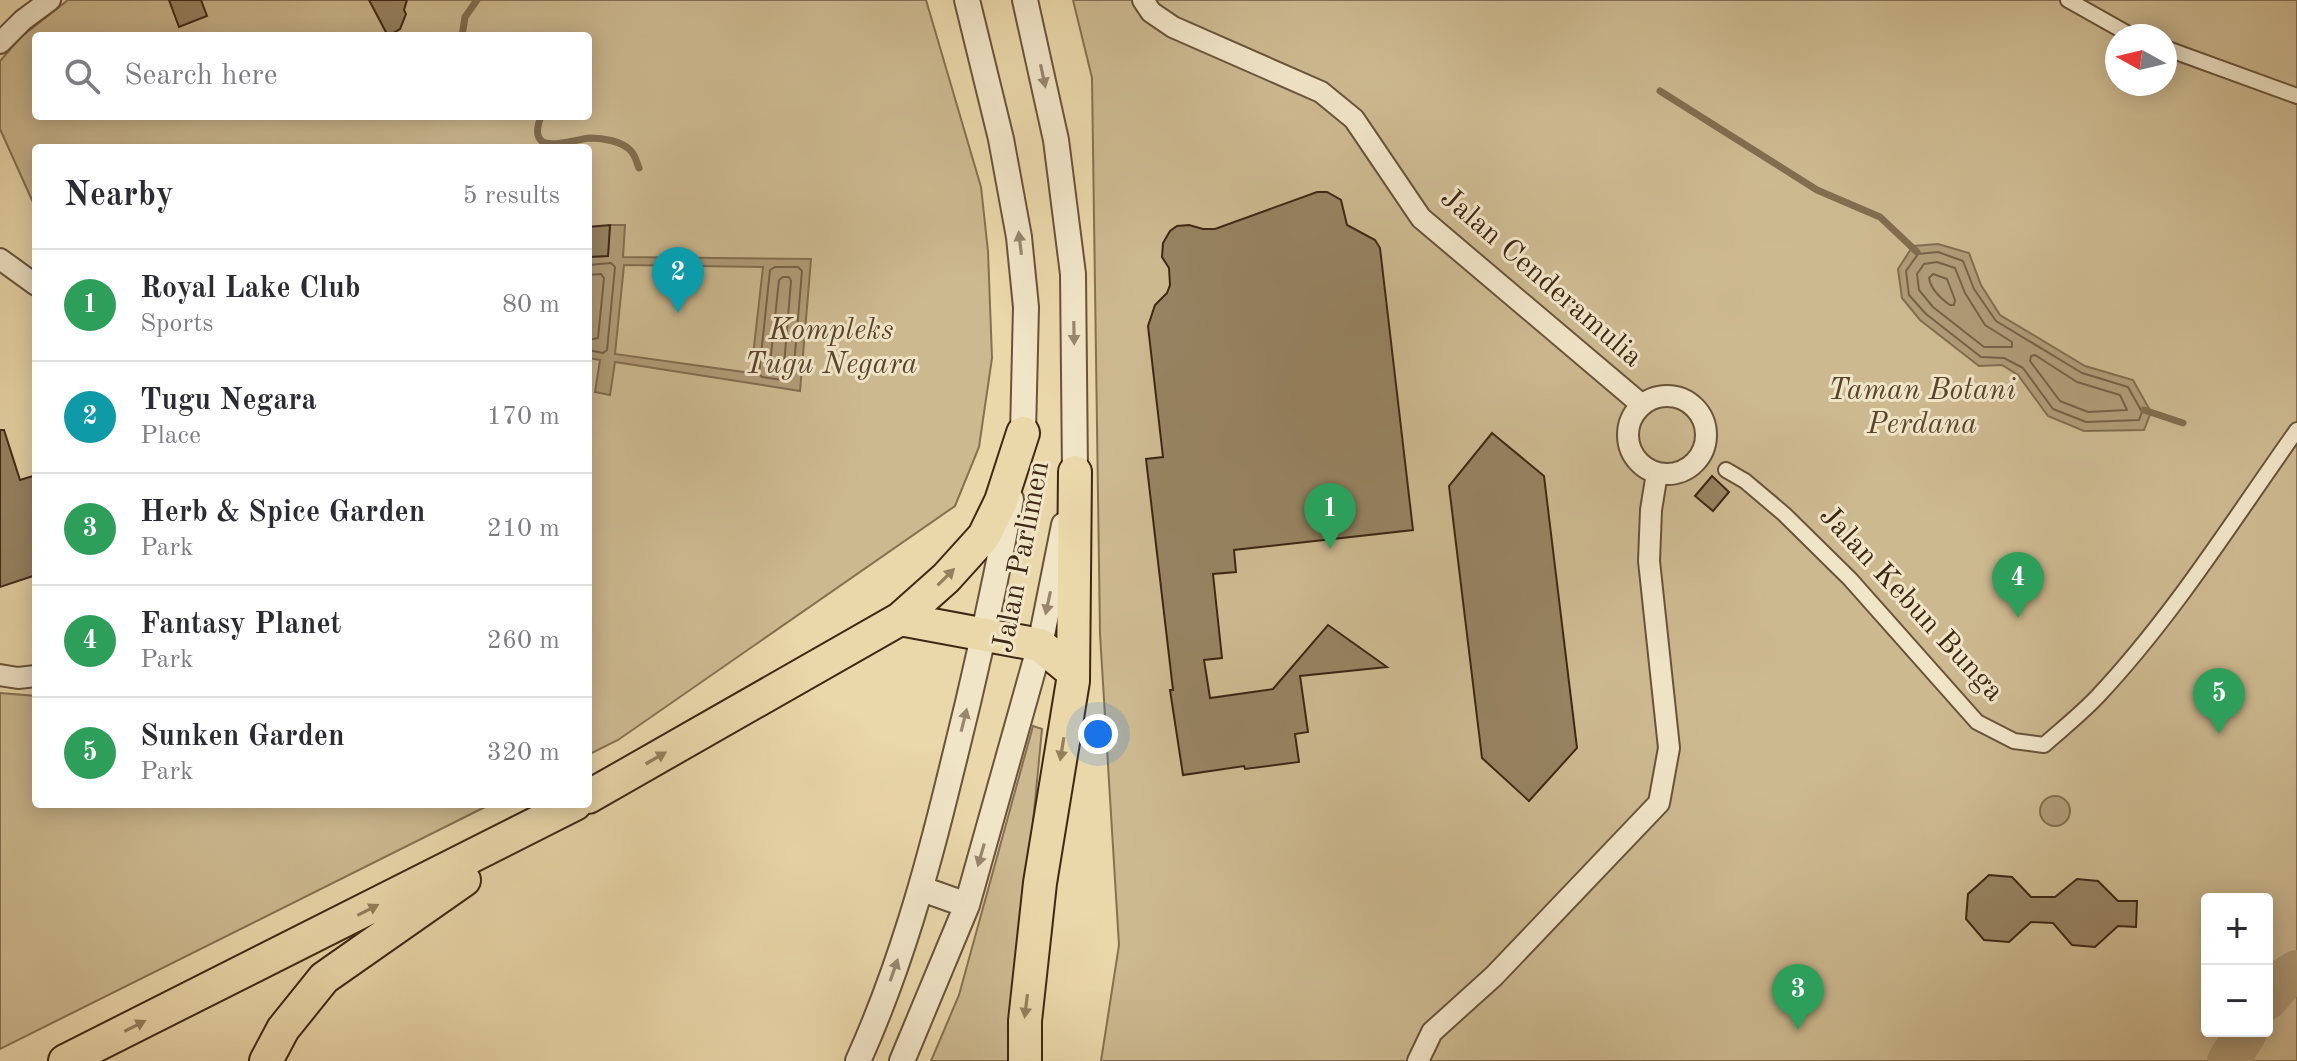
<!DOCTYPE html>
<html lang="en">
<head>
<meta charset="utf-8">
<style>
	body { margin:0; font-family:"Old Standard TT",serif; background:#f7f7f7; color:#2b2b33 }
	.controls { position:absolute; right:24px; bottom:24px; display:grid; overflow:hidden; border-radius:8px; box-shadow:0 4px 20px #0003 }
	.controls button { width:72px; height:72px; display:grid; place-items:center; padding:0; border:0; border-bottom:2px solid #e1e1e2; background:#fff; color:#2b2b33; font:40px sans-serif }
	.compass { position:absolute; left:2105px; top:24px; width:72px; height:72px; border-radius:50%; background:#fff; box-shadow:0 4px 20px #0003; rotate:278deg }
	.you { position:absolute; left:1098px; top:734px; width:28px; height:28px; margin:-20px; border:6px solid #fff; border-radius:50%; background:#1a73e8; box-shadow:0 0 0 12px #1a73e833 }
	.badge { display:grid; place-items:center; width:52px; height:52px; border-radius:50%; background:#b45309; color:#fff; font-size:26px; font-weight:700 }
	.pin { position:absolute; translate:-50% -66px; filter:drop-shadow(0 2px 4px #0008) }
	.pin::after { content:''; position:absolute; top:42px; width:28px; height:24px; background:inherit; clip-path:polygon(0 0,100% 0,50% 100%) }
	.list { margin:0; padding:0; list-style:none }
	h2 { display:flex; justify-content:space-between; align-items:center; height:104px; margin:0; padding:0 32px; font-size:34px }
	h2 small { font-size:26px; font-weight:400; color:#7c7c81 }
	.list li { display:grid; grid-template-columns:52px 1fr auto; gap:24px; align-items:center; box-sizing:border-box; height:112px; padding:0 32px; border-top:2px solid #e1e1e2 }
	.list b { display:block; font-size:30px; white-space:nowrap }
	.list p { margin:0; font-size:26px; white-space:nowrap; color:#7c7c81 }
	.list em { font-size:26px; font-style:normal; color:#7c7c81 }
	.icon { flex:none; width:44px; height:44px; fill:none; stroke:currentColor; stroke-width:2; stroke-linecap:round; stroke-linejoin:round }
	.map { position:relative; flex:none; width:2297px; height:1061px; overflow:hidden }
	.search { position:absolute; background:#fff; box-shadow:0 4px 20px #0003; left:32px; top:32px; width:560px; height:88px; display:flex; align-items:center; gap:20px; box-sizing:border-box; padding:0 28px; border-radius:8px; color:#7c7c81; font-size:30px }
	.panel { position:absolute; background:#fff; box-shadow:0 4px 20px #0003; left:32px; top:144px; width:560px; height:664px; border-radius:8px }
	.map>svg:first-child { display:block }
</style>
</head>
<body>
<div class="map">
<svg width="2297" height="1061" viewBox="0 0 2297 1061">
	<rect width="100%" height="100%" fill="#ead7aa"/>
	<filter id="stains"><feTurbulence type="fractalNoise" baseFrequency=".0025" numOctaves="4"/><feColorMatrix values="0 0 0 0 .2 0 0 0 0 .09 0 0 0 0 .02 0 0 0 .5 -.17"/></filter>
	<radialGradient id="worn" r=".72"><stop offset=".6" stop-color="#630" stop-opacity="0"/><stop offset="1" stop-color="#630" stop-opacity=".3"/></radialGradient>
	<path fill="#cdb990" stroke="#867052" stroke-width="2" fill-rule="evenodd" d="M 68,0 L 926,0 L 981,187 L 988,251 L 992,358 L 979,447 L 955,506 L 618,740 L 588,755 L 588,148 L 36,148 L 36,209 L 0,129 L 0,61 L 21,37 ZM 36,36 L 588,36 L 588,116 L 36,116 Z
		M 1073,0 L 2297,0 L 2297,1061 L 1101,1061 L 1119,945 L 1100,634 L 1092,78 ZM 2117,36 L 2165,36 L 2165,84 L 2117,84 ZM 2207,899 L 2267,899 L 2267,1031 L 2207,1031 Z
		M 0,693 L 36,696 L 36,804 L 491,804 L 0,1049 Z
		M 1033,726 L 1042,729 L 1010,1061 L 931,1061 L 959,995 Z"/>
	<path fill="#b09b77" stroke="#826d4f" stroke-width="2" fill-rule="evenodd" d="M 610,225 L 625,225 L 623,257 L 811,259 L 800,391 L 615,362 L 610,395 L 595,392 L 600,360 L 588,358 L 588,257 L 608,256 ZM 624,265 L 763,267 L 751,373 L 615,354 Z
		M 1938,244 L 1969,253 L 1981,285 L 2000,315 L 2085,366 L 2133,380 L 2151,412 L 2144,430 L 2084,431 L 2048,416 L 2018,375 L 2002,365 L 1979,366 L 1920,320 L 1902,298 L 1898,269 L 1913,246 Z
		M2040 811a15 15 0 1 1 30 0a15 15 0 1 1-30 0Z"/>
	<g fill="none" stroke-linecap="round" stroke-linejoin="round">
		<path stroke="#776146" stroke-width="2" d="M 1938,252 L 1963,261 L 1974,289 L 1996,321 L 2082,373 L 2128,387 L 2142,412 L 2139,420 L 2086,422 L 2053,409 L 2023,368 L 2004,358 L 1981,357 L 1926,314 L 1909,295 L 1906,271 L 1918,254 Z
			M 1937,262 L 1955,268 L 1965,293 L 1985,325 L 2012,342 L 2012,347 L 1984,347 L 1933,307 L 1919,290 L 1917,274 L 1924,264 Z
			M 588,265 L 611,263 L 615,267 L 607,350 L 603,353 L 588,350
			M 775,267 L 798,267 L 802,271 L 793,377 L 789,381 L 762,377 L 759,374 L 770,270 Z
			M 1933,274 L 1947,279 L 1955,300 L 1954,305 L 1950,305 C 1940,298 1931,290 1929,278 Z
			M 588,275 L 601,274 L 604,278 L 598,338 L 588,340
			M 783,277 L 789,277 L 791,281 L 784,366 L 780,369 L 772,368 L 770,364 L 779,280 Z
			M 2031,356 L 2035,355 L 2077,382 L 2120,395 L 2127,410 L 2088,412 L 2060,401 L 2030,361 Z"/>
		<path stroke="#826d4f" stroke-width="7" d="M 462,36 L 465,17 L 477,0
			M 1660,91 L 1817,190 L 1880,217 L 1917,252
			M 541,116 C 525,159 569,140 590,138 C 603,138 622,141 631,151 C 635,155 637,163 639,168
			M 2144,410 L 2183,423"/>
		<path stroke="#b09b77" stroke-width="42" d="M 2267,999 L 2284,979 L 2297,971
			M 2228,1061 L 2247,1031"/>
	</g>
	<path fill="#978362" stroke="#3e2714" stroke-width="2" d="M 169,0 L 201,0 L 207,16 L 179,27 Z
		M 369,0 L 407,0 L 404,10 L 406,14 L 400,29 L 388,36 Z
		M 1317,192 L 1327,192 L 1341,200 L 1347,225 L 1375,240 L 1380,248 L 1413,530 L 1234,550 L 1236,572 L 1213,574 L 1222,658 L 1204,660 L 1210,698 L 1273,689 L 1328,625 L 1387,667 L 1300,676 L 1308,732 L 1295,734 L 1299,762 L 1245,769 L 1244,766 L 1183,775 L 1170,690 L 1173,690 L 1146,459 L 1163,457 L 1148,326 L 1155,305 L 1167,293 L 1170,285 L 1169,268 L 1162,257 L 1163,243 L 1170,231 L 1177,226 L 1189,225 L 1203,229 L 1215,229 Z
		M 610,225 L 608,256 L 588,257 L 588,227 Z
		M 0,430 L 4,430 L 20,480 L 36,475 L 36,575 L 0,587 Z
		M 1492,433 L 1544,476 L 1577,748 L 1529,801 L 1482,758 L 1449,486 Z
		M 1712,476 L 1729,492 L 1713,511 L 1695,496 Z
		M 1989,875 L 2012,877 L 2031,897 L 2055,897 L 2077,879 L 2098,881 L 2118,901 L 2137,901 L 2136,927 L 2118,926 L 2095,947 L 2072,945 L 2053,923 L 2031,922 L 2009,942 L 1984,940 L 1966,919 L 1968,894 Z"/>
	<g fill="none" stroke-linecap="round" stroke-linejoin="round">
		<g stroke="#69533a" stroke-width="18">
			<path id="pedestrian" d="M 2068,0 L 2132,36
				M 2165,48 L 2297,96
				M 1726,470 L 1745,481 L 1784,514 L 1850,579 L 1977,722 L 2014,741 L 2044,745 C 2062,729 2081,714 2098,696 C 2174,615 2233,520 2297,430"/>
		</g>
		<g stroke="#69533a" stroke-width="24">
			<path id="minor" d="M 1143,0 L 1151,12 L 1173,27 L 1321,92 L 1354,119 L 1421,218 L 1642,405
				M 0,43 L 23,20 L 50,0
				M 0,259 L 36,285
				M1628 435a39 39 0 1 1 78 0a39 39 0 1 1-78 0Z
				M 0,675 L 18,678 L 36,676
				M 1418,1061 L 1432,1032 L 1494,976 L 1659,803 L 1669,748 L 1649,561 L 1651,510 L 1657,473"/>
		</g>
		<g stroke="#69533a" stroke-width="28">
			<path id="tertiary" d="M 967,0 L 1001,139 L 1019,237 L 1026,307 L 1023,433 L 1020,447
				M 1025,0 L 1056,140 L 1073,274 L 1075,472 L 1072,489
				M 922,889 L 967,905
				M 858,1061 C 900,968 927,871 951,772 C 974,681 994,591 1011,499
				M 902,1061 L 967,905 L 1040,645 L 1064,525"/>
		</g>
		<g stroke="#3e2714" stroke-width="36">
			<path id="primary" d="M 900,619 L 1040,645 L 1073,672
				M 588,797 L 900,619 L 946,578 L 984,536 L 1001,501 L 1023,433
				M 65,1061 L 575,804
				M 266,1061 L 283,1029 L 324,978 L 464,880
				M 1025,1061 L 1025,1021 L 1040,883 L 1073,681 L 1075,472"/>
		</g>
		<use href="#pedestrian" stroke="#f1e5c8" stroke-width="14"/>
		<use href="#minor" stroke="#f1e5c8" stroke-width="20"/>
		<use href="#tertiary" stroke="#f1e5c8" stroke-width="24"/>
		<use href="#primary" stroke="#ead7aa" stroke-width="32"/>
	</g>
	<defs><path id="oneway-solid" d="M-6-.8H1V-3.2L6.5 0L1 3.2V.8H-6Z" transform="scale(2)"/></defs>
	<g fill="#98866e">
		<use href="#oneway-solid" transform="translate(1043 76) rotate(78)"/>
		<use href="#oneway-solid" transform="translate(1020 243) rotate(-97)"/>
		<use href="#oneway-solid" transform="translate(1074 333) rotate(89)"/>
		<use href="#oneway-solid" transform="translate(1048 603) rotate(102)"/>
		<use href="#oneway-solid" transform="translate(964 720) rotate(-76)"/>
		<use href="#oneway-solid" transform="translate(981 855) rotate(106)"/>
		<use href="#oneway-solid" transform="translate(894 970) rotate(-71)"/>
	</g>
	<g fill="#947f5f">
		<use href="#oneway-solid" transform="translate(946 577) rotate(-45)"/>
		<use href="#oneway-solid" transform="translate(1062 749) rotate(99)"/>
		<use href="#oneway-solid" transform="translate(656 758) rotate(-30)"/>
		<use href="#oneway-solid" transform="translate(368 910) rotate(-27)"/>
		<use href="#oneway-solid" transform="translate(1026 1006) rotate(97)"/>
		<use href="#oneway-solid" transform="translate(135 1026) rotate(-27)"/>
	</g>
	<g text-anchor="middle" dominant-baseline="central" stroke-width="6" stroke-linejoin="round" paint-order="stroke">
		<g font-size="30" fill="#3e2714" stroke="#f1e5c8">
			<text transform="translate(1541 278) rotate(41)">Jalan Cenderamulia</text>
			<text transform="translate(1022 557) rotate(-79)">Jalan Parlimen</text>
			<text transform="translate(1911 604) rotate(47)">Jalan Kebun Bunga</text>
		</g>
		<g font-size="30" font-style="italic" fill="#5b442d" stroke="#f1e5c8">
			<text x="831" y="331">Kompleks<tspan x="831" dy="34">Tugu Negara</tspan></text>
			<text x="1922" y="391">Taman Botani<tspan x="1922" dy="34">Perdana</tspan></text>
		</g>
	</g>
	<rect width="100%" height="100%" filter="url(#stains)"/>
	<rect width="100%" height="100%" fill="url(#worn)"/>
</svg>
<div class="controls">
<button>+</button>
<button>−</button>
</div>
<svg class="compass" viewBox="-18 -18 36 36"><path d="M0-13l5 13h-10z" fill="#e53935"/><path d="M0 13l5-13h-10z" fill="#7c7c81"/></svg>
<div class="you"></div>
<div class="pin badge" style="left:1330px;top:549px;background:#2e9e5b">1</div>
<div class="pin badge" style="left:678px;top:313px;background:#0f9aa8">2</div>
<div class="pin badge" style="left:1798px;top:1030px;background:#2e9e5b">3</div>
<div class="pin badge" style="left:2018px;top:618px;background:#2e9e5b">4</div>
<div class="pin badge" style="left:2219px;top:734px;background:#2e9e5b">5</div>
<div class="search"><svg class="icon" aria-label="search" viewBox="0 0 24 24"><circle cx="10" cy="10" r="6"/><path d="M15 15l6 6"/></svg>Search here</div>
<section class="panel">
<h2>Nearby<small>5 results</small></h2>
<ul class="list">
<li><span class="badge" style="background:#2e9e5b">1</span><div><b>Royal Lake Club</b><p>Sports</p></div><em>80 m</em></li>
<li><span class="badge" style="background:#0f9aa8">2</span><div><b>Tugu Negara</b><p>Place</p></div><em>170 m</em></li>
<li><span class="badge" style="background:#2e9e5b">3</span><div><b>Herb &amp; Spice Garden</b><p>Park</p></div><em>210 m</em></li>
<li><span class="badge" style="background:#2e9e5b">4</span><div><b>Fantasy Planet</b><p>Park</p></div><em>260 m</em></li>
<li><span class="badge" style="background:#2e9e5b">5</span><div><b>Sunken Garden</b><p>Park</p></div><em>320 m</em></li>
</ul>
</section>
</div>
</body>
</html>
